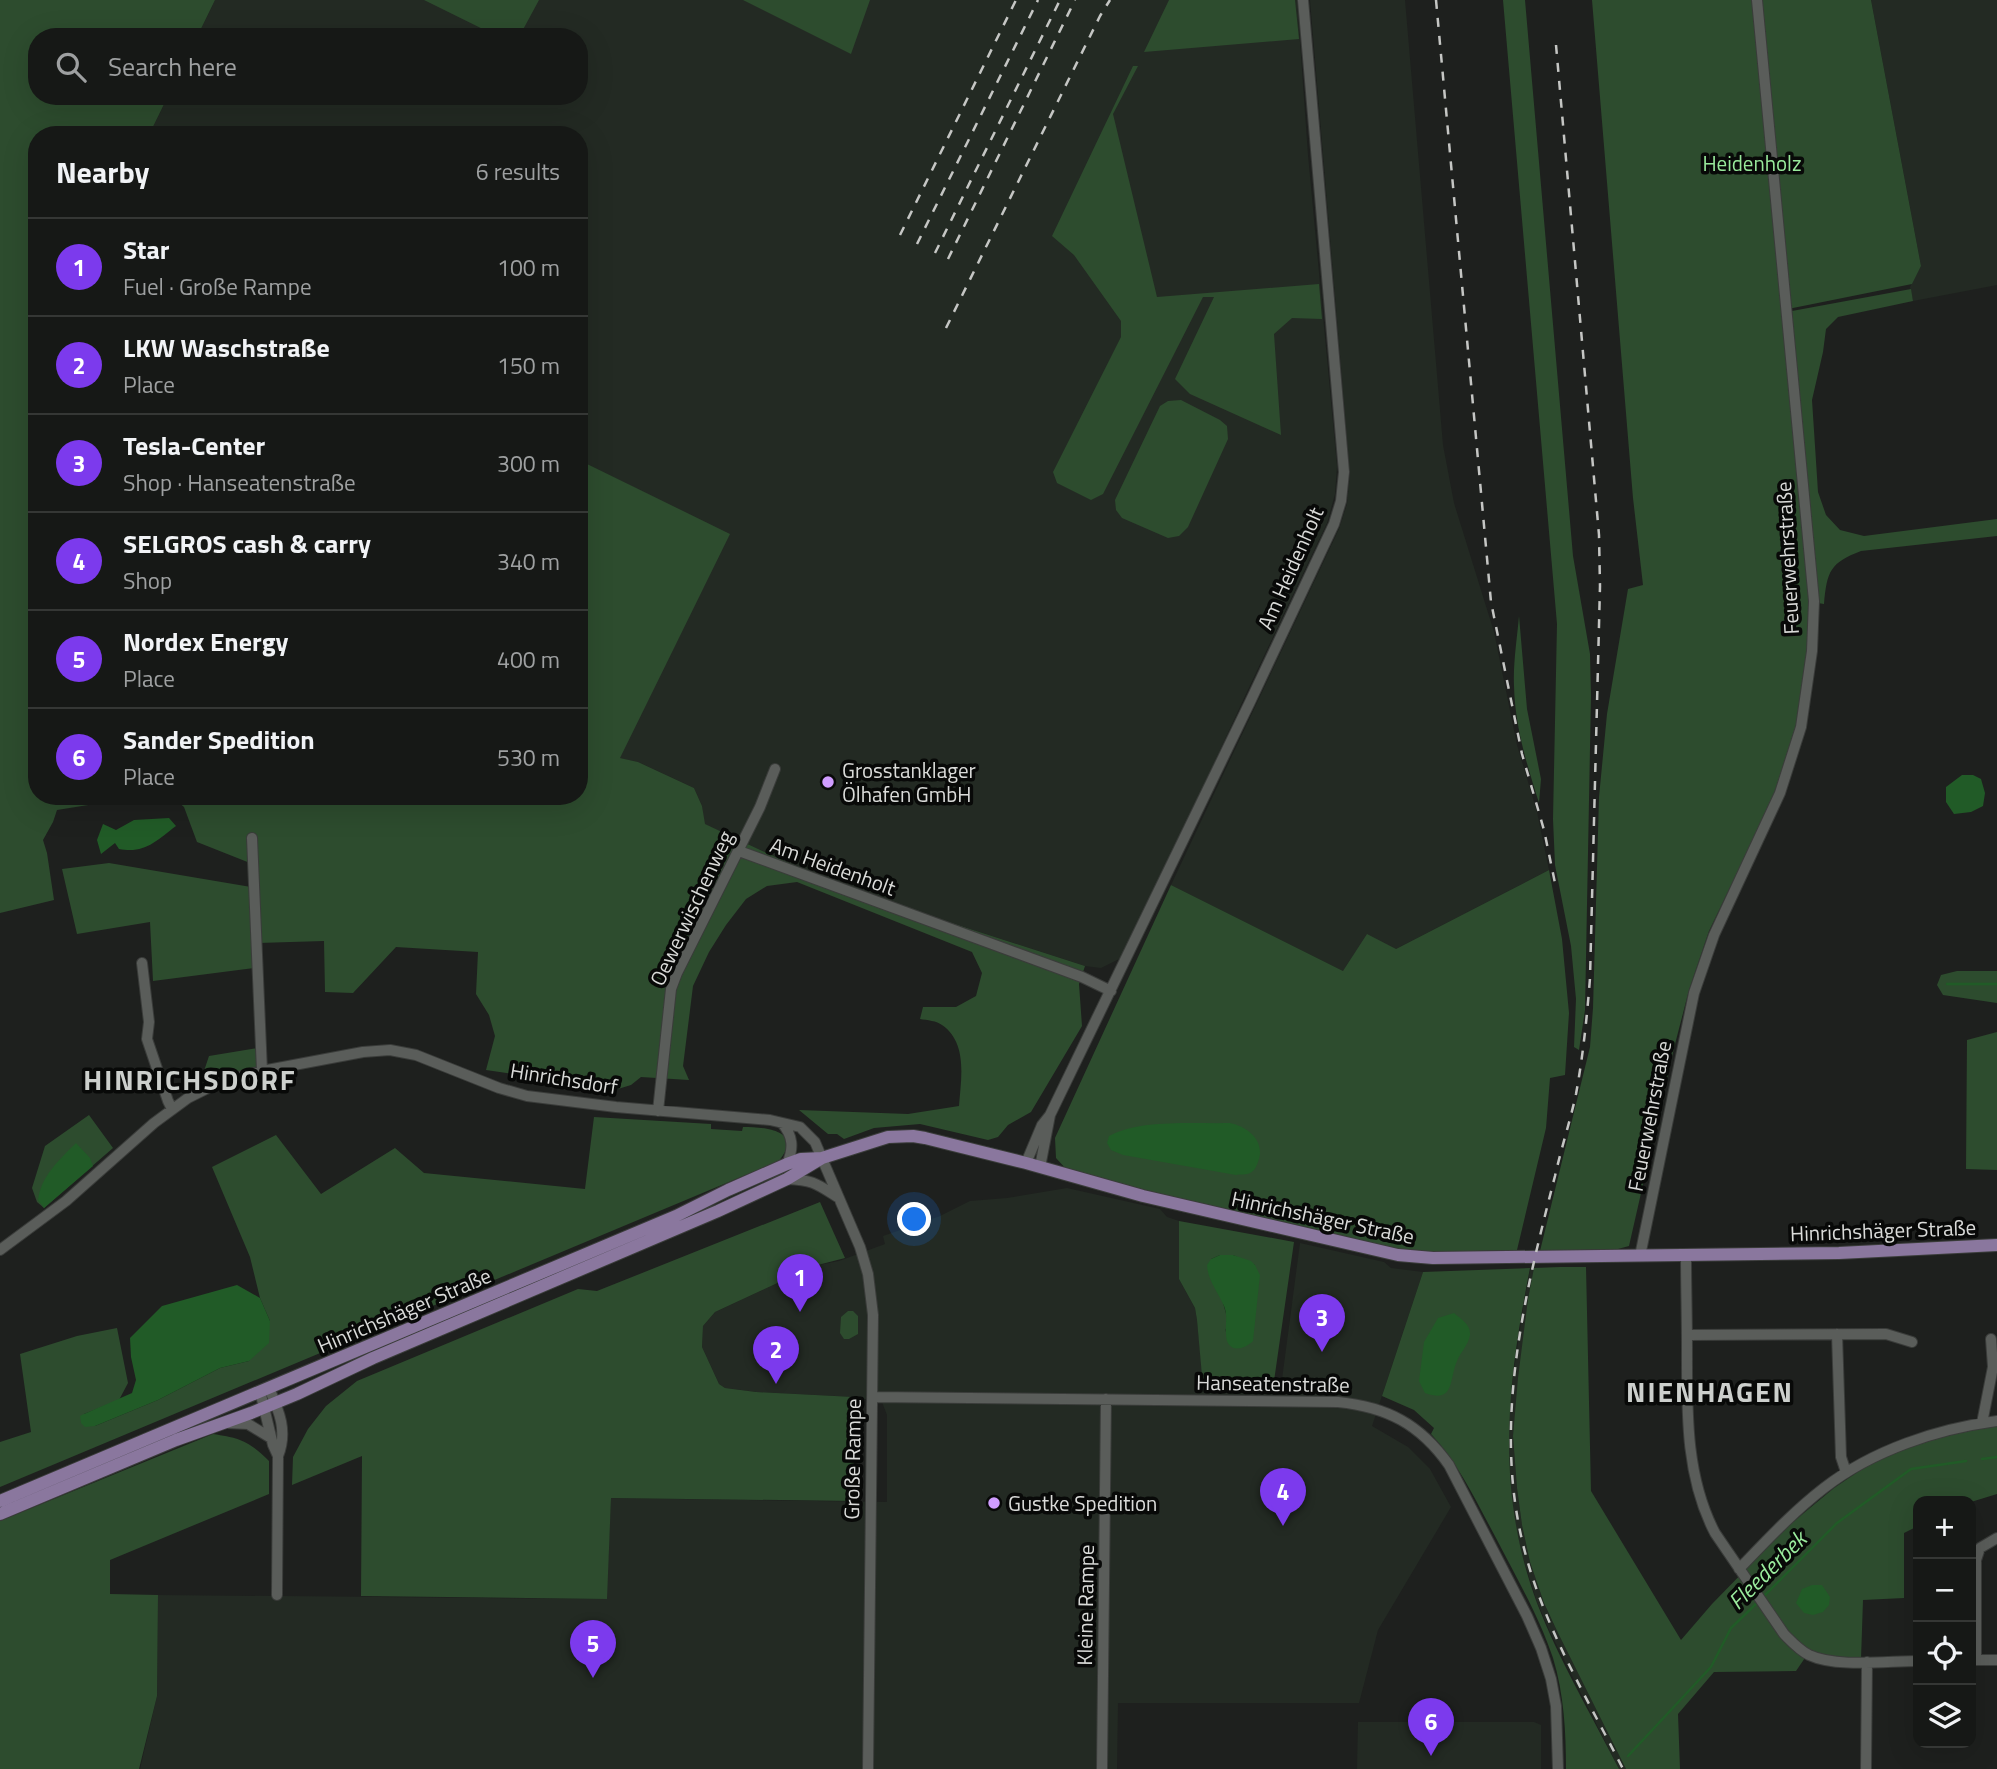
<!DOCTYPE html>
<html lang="en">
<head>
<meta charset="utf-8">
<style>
	body { margin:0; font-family:"Titillium Web",sans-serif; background:#1f211f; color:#f1f3f6 }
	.controls { position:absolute; right:21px; bottom:21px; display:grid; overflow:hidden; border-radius:14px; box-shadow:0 7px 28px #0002 }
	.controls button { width:63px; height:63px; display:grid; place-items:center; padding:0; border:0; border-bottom:2px solid #353735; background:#161816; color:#f1f3f6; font:35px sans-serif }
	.you { position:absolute; left:915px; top:1220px; width:24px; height:24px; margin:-18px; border:5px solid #fff; border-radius:50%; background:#1a73e8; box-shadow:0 0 0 10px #1a73e833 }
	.badge { display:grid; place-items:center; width:46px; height:46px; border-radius:50%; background:#7c3aed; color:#fff; font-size:23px; font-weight:700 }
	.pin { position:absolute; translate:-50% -58px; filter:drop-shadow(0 2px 4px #0008) }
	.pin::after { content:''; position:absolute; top:37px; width:24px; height:21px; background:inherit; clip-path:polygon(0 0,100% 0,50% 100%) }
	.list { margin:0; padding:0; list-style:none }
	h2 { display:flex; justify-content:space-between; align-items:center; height:91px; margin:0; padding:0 28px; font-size:30px }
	h2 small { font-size:23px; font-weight:400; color:#9ea0a1 }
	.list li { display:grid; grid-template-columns:46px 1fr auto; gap:21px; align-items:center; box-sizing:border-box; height:98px; padding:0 28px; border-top:2px solid #353735 }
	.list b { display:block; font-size:26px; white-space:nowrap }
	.list p { margin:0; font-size:23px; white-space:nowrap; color:#9ea0a1 }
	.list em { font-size:23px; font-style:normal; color:#9ea0a1 }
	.icon { flex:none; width:38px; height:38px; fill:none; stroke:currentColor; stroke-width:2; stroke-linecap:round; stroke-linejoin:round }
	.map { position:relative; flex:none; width:1997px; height:1769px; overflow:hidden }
	.search { position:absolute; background:#161816; box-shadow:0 7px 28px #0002; left:28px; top:28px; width:560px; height:77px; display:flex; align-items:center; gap:18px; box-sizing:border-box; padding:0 24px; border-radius:28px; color:#9ea0a1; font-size:26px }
	.panel { position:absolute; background:#161816; box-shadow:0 7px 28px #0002; left:28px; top:126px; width:560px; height:679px; border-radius:28px }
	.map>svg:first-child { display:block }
</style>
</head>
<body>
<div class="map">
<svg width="1997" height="1769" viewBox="0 0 1997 1769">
	<rect width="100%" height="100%" fill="#1e201e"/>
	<path fill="#232a23" d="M 215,0 L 1297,0 L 1308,155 L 1337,466 L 1335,494 L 1327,523 L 1245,696 L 1157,887 L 1121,958 L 1101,968 L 1085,966 L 905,908 L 784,861 L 704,824 L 702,806 L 694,788 L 638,762 L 619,758 L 729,535 L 579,460 L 579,135 L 149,135 L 168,96 L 579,96 L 579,37 L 197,37 Z
		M 1310,0 L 1405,0 L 1443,445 L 1454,503 L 1494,632 L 1517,745 L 1537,812 L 1549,870 L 1396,949 L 1343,971 L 1171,885 L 1339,529 L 1347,504 L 1350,473 Z
		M 1871,0 L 1997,0 L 1997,285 L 1913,301 L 1910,287 L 1921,266 Z
		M 1067,1188 L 1160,1209 L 1167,1217 L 1179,1221 L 1179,1279 L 1195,1308 L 1197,1320 L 1204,1387 L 1281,1387 L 1300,1243 L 1384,1262 L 1391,1268 L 1423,1272 L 1372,1426 L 1408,1447 L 1430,1469 L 1451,1507 L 1378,1630 L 1359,1703 L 1118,1703 L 1117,1769 L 140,1769 L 157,1696 L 158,1595 L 606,1599 L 611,1498 L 887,1502 L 887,1415 L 882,1402 L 854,1397 L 756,1392 L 725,1388 L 719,1384 L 702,1347 L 703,1326 L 715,1312 L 814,1266 L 839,1261 L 885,1244 L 883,1236 L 940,1216 L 970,1201 L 1007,1198 Z
		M 1532,1261 L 1536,1261 L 1528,1299 L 1513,1436 L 1517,1488 L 1522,1525 L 1530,1562 L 1544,1603 L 1558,1633 L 1626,1769 L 1619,1769 L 1550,1632 L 1537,1602 L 1522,1555 L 1512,1511 L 1509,1473 L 1509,1405 L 1524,1301 Z
		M 1358,1722 L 1534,1722 L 1541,1725 L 1541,1769 L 1357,1769 Z"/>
	<path fill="#2d4c2e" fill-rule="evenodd" d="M 0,0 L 215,0 L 197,37 L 37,37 L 37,96 L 168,96 L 149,135 L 37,135 L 37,796 L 56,796 L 62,802 L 74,796 L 103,796 L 107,802 L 57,810 L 53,822 L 43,840 L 47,853 L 54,900 L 0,913 Z
		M 424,0 L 539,0 L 519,37 L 499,37 Z
		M 743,0 L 870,0 L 851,54 Z
		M 1169,0 L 1295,0 L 1299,39 L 1144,52 Z
		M 1503,0 L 1525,0 L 1573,556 L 1590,654 L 1591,696 L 1585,1010 L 1579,1050 L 1574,1047 L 1576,999 L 1571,946 L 1555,865 L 1553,819 L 1557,624 Z
		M 1592,0 L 1871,0 L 1921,266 L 1912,284 L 1783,310 L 1809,600 L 1807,651 L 1796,726 L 1777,790 L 1709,931 L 1689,990 L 1674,1048 L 1629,1246 L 1618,1249 L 1540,1251 L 1590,1047 L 1593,1008 L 1599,797 L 1607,714 L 1628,589 L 1643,585 L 1633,498 Z
		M 1133,66 L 1138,66 L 1113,114 L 1157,297 L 1319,284 L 1322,319 L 1292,318 L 1274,334 L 1281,435 L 1190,394 L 1175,379 L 1214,297 L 1203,297 L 1103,494 L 1091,500 L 1057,483 L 1053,472 L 1121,337 L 1121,321 L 1074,255 L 1052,236 Z
		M 1911,289 L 1913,301 L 1838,317 L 1826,329 L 1823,352 L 1812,400 L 1818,492 L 1826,515 L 1840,530 L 1864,536 L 1997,519 L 1997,536 L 1861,551 C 1830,563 1827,571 1824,604 L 1818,603 L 1792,311 Z
		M 1181,400 L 1220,420 L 1227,426 L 1228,439 L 1188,527 L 1179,536 L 1168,538 L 1122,518 L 1116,510 L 1115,500 L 1160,406 L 1168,401 Z
		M 579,460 L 730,534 L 620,758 L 638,762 L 694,788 L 702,806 L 705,824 L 784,861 L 905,908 L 1085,966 L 1079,984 L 1082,1026 L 1031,1112 L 1008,1125 L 998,1137 L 988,1140 L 920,1124 L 874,1128 L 844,1139 L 837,1134 L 828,1134 L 799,1110 L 908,1114 L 959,1106 C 961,1079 968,1043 942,1025 C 937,1021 927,1020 920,1019 L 923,1007 L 956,1007 L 976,996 L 982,973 L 972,952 L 797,882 L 767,886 L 746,899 L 726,925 L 709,952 L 693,986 L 683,1066 L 689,1080 L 641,1077 L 631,1085 L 618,1089 L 486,1070 L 495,1036 L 489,1015 L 476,994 L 478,952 L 396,947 L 353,993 L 325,992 L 324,941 L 258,943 L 254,968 L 153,981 L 150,922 L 77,934 L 62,869 L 109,863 L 251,887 L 250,863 L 197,842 L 184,807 L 171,796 L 579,796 Z
		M 1519,616 L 1527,709 L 1541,779 L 1539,803 C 1527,765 1515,727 1514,686 C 1513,663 1517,639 1519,616 Z
		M 1549,870 L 1562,939 L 1569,1013 L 1565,1075 L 1550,1078 L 1546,1128 L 1517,1250 L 1434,1252 L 1396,1250 L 1143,1191 L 1067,1170 L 1056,1158 L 1055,1138 L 1171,885 L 1343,971 L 1367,934 L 1396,949 Z
		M 1957,971 L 1997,971 L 1997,1003 L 1943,995 L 1937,985 L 1941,975 Z
		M 1997,1032 L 1997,1170 L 1966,1169 L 1967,1040 Z
		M 257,1048 L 258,1064 L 256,1067 L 227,1075 L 204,1084 L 202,1077 L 209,1056 Z
		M 89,1115 L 113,1148 L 44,1208 L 37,1202 L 32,1188 L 45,1146 Z
		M 594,1117 L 711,1124 L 711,1129 L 742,1131 L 743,1127 C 765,1127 804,1130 779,1161 L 0,1487 L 0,1442 L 31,1432 L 20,1354 L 77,1336 L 117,1328 L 128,1383 L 119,1400 L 84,1414 L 95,1426 L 158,1400 L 220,1368 L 249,1361 L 270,1321 L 260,1298 L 250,1257 L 212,1167 L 276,1135 L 321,1194 L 395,1148 L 424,1173 L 585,1189 Z
		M 820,1202 L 845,1258 L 814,1266 L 715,1312 L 703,1326 L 702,1347 L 719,1384 L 725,1388 L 756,1392 L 854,1397 L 854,1501 L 611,1498 L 607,1599 L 361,1596 L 362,1456 L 292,1485 L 293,1457 L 308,1429 L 326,1406 L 357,1381 L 578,1289 L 597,1291 Z
		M 1179,1221 L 1294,1242 L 1273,1388 L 1203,1387 L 1197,1320 L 1195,1308 L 1179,1279 ZM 1220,1255 L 1233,1255 L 1255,1265 L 1225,1332 L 1228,1321 L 1211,1259 Z
		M 1560,1267 L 1586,1267 L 1591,1491 L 1681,1640 L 1712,1604 L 1787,1527 L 1834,1488 L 1871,1463 L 1922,1442 L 1997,1424 L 1997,1494 L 1971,1502 L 1918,1501 L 1918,1526 L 1904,1533 L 1904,1598 L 1863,1600 L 1861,1659 L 1827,1658 L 1809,1652 L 1796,1671 L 1714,1672 L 1678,1714 L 1680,1769 L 1626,1769 L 1558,1633 L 1544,1603 L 1530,1562 L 1522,1525 L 1517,1488 L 1513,1436 L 1518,1378 L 1528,1299 L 1534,1268 Z
		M 1530,1268 C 1507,1384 1495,1489 1537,1603 C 1558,1658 1592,1716 1619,1769 L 1566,1769 C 1566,1732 1564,1694 1553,1658 C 1539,1616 1516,1577 1496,1538 C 1476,1501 1459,1464 1431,1434 L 1434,1428 L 1414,1410 L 1382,1396 L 1423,1272 Z
		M 848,1311 L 853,1311 L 858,1316 L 858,1334 L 849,1339 L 844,1339 L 840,1333 L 841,1317 Z
		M 213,1434 C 240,1438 249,1441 269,1461 L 269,1494 L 110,1560 L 110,1594 L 158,1595 L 157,1696 L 139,1769 L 0,1769 L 0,1521 Z"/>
	<path fill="#215b27" d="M 1962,775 L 1973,775 L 1981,779 L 1985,793 L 1983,806 L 1971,812 L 1954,814 L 1946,802 L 1946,787 Z
		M 169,818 L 176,826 C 156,841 145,854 119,849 L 115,843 L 101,854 L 97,840 L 103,824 L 116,830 L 134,820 Z
		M 1230,1123 C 1249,1127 1266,1142 1258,1162 C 1256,1168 1253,1173 1247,1174 C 1243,1175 1239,1174 1236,1175 L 1123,1155 L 1111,1150 L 1107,1143 L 1109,1136 C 1141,1119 1193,1124 1230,1123 Z
		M 76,1143 L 90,1158 L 93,1166 L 44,1208 L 38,1200 C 41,1176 59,1160 76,1143 Z
		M 1220,1255 L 1233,1255 L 1251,1261 L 1255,1265 L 1260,1275 L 1253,1341 C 1243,1351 1226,1353 1226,1334 C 1225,1324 1228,1316 1224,1306 C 1218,1292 1208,1281 1207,1265 L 1211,1259 Z
		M 237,1285 L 260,1298 L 270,1321 L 269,1343 L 249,1361 L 220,1368 L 158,1400 L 95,1426 L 85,1427 L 81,1423 L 80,1416 L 84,1414 L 132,1393 L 136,1380 L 131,1357 L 130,1338 L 162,1306 Z
		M 1454,1313 C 1461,1319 1471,1325 1470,1335 C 1469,1344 1460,1353 1457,1361 C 1449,1379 1455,1404 1425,1393 L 1419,1381 L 1424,1342 L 1438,1318 Z
		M 1812,1585 L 1822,1585 L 1830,1597 L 1829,1605 L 1823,1612 L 1813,1615 L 1804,1613 L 1796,1603 L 1802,1589 Z"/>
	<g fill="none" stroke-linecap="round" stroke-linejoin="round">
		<path stroke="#215b27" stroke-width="2.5" d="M 1947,984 L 1997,984
			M 1982,1459 L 1997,1457
			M 1763,1597 L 1837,1523 L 1911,1469 L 1966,1461
			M 1628,1756 L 1711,1667 L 1731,1628 L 1758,1602"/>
		<g stroke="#3a3c3a" stroke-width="12">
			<path id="minor" d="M 252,838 L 262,1071
				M 739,851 L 1082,977 L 1111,991
				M 142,963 L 149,1022 L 147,1039 L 168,1101 L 172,1109
				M 658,1111 L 671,989 L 677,973 L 760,807 L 775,769
				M 782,1123 C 793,1136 794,1148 787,1164
				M 1026,1163 L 1042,1125 L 1050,1115 L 1250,702 L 1334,524 L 1341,501 L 1344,472 L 1303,0
				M 1040,1167 L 1050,1115
				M 787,1179 C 814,1180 817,1184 839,1198
				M 0,1250 L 66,1201 L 154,1123 L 188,1098 L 206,1089 L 223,1081 L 262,1071 L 363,1052 L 390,1050 L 416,1055 L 499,1088 L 527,1096 L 616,1107 L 770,1120 L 800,1127 L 815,1142 L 860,1247 L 868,1274 L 873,1315 L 868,1769
				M 1686,1255 C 1686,1286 1687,1317 1687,1347 C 1687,1410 1685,1476 1715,1533 L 1784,1634 C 1792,1642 1799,1650 1809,1655 C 1837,1668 1887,1661 1918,1661
				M 1640,1256 L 1694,993 L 1714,935 L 1780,793 L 1801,727 L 1812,651 L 1814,601 L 1757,0
				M 1837,1334 L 1841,1457 L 1846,1472
				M 1687,1335 L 1886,1334 L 1912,1342
				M 269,1388 C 279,1411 288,1431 278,1456 L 277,1595
				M 260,1391 L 273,1445 L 278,1456
				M 872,1397 L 1338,1402 C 1387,1407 1420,1424 1449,1465 L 1527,1616 L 1541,1648 L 1551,1679 L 1556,1706 L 1558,1769
				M 227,1423 L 248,1424 L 271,1438
				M 1982,1423 L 1993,1367 L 1991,1339
				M 1739,1569 C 1767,1540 1793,1512 1824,1488 C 1873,1450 1937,1429 1997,1421
				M 1971,1660 L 1997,1660
				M 1976,1660 L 1976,1560 L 1980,1548 L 1997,1538
				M 1102,1769 L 1106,1399
				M 1866,1769 L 1867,1662"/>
		</g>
		<g stroke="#3a3c3a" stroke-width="14">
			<path id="major" d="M 0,1501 L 676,1216 L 728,1190 L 787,1164 L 801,1159 L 822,1158
				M 0,1514 L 176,1440 L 251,1413 L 297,1394 L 373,1358 L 718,1211 L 787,1179 L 822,1158 L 888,1137 L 913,1136 L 925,1138 L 1026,1163 L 1143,1196 L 1398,1255 L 1433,1258 L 1839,1253 L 1997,1245"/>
		</g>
		<use href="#minor" stroke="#5a5d5a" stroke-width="10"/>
		<use href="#major" stroke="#8a779e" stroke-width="12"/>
		<path stroke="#c5c6c4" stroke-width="2.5" stroke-dasharray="9 9" stroke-linecap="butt" d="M 1436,0 L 1491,602 L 1522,754 L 1544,830 L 1555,883
			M 1556,45 L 1599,535 L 1600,586 L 1590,978 C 1587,1017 1583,1056 1576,1094 C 1570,1122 1561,1149 1555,1176 C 1526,1289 1496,1409 1519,1526 C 1536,1614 1583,1690 1623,1769
			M 900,235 L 1016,0
			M 917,244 L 1038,0
			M 935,253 L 1060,0
			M 948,259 L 1075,0
			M 946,328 L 1100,16 L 1110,0"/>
	</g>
	<g fill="#d09dff" stroke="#080908" stroke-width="2.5">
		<circle cx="828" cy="782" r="7"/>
		<circle cx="994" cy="1503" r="7"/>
	</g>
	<g text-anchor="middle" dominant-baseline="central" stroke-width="7" stroke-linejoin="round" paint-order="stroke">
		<g font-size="21" fill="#98e99b" stroke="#080908">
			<text x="1752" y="163">Heidenholz</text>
		</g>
		<g font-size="21" fill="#dadbd9" stroke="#080908">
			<text transform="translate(1787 558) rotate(-93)">Feuerwehrstraße</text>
			<text transform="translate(1290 568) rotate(-66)">Am Heidenholt</text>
			<text transform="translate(833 866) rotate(20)">Am Heidenholt</text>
			<text transform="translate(691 908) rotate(-65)">Oewerwischenweg</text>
			<text transform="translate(564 1078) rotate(9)">Hinrichsdorf</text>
			<text transform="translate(1649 1116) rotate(-79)">Feuerwehrstraße</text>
			<text transform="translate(1323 1217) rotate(12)">Hinrichshäger Straße</text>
			<text transform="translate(1883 1230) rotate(-2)">Hinrichshäger Straße</text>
			<text transform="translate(404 1310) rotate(-23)">Hinrichshäger Straße</text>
			<text transform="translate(1273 1383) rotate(1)">Hanseatenstraße</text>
			<text transform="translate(852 1459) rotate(-89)">Große Rampe</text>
			<text transform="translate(1085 1605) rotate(-89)">Kleine Rampe</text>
		</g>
		<g font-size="21" fill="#dadbd9" stroke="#080908" text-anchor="start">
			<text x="842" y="770">Grosstanklager<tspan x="842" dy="24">Ölhafen GmbH</tspan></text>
			<text x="1008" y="1503">Gustke Spedition</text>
		</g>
		<g font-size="23" font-style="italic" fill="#9aeb9d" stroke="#080908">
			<text transform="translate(1767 1570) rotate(-45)">Fleederbek</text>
		</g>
		<g font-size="28" font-weight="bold" letter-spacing="2" fill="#cccfcc" stroke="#080908">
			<text x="190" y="1079">HINRICHSDORF</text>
			<text x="1710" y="1391">NIENHAGEN</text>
		</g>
	</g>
</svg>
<div class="controls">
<button>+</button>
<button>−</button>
<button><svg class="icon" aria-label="locate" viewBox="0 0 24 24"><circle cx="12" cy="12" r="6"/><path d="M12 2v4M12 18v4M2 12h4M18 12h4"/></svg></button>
<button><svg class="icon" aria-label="layers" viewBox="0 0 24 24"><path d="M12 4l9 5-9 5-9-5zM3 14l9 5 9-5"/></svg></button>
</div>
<div class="you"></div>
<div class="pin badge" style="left:800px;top:1312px">1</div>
<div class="pin badge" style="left:776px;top:1384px">2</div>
<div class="pin badge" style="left:1322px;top:1352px">3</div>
<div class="pin badge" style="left:1283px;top:1526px">4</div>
<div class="pin badge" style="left:593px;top:1678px">5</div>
<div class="pin badge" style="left:1431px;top:1756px">6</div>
<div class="search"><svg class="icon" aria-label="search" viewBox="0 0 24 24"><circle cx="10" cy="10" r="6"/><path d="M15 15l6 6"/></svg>Search here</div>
<section class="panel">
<h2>Nearby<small>6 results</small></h2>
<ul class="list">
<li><span class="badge">1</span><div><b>Star</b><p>Fuel · Große Rampe</p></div><em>100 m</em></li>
<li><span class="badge">2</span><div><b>LKW Waschstraße</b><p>Place</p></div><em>150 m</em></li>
<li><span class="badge">3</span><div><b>Tesla-Center</b><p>Shop · Hanseatenstraße</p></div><em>300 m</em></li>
<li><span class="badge">4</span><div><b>SELGROS cash &amp; carry</b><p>Shop</p></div><em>340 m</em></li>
<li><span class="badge">5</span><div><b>Nordex Energy</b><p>Place</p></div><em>400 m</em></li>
<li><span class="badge">6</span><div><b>Sander Spedition</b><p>Place</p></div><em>530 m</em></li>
</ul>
</section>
</div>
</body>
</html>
